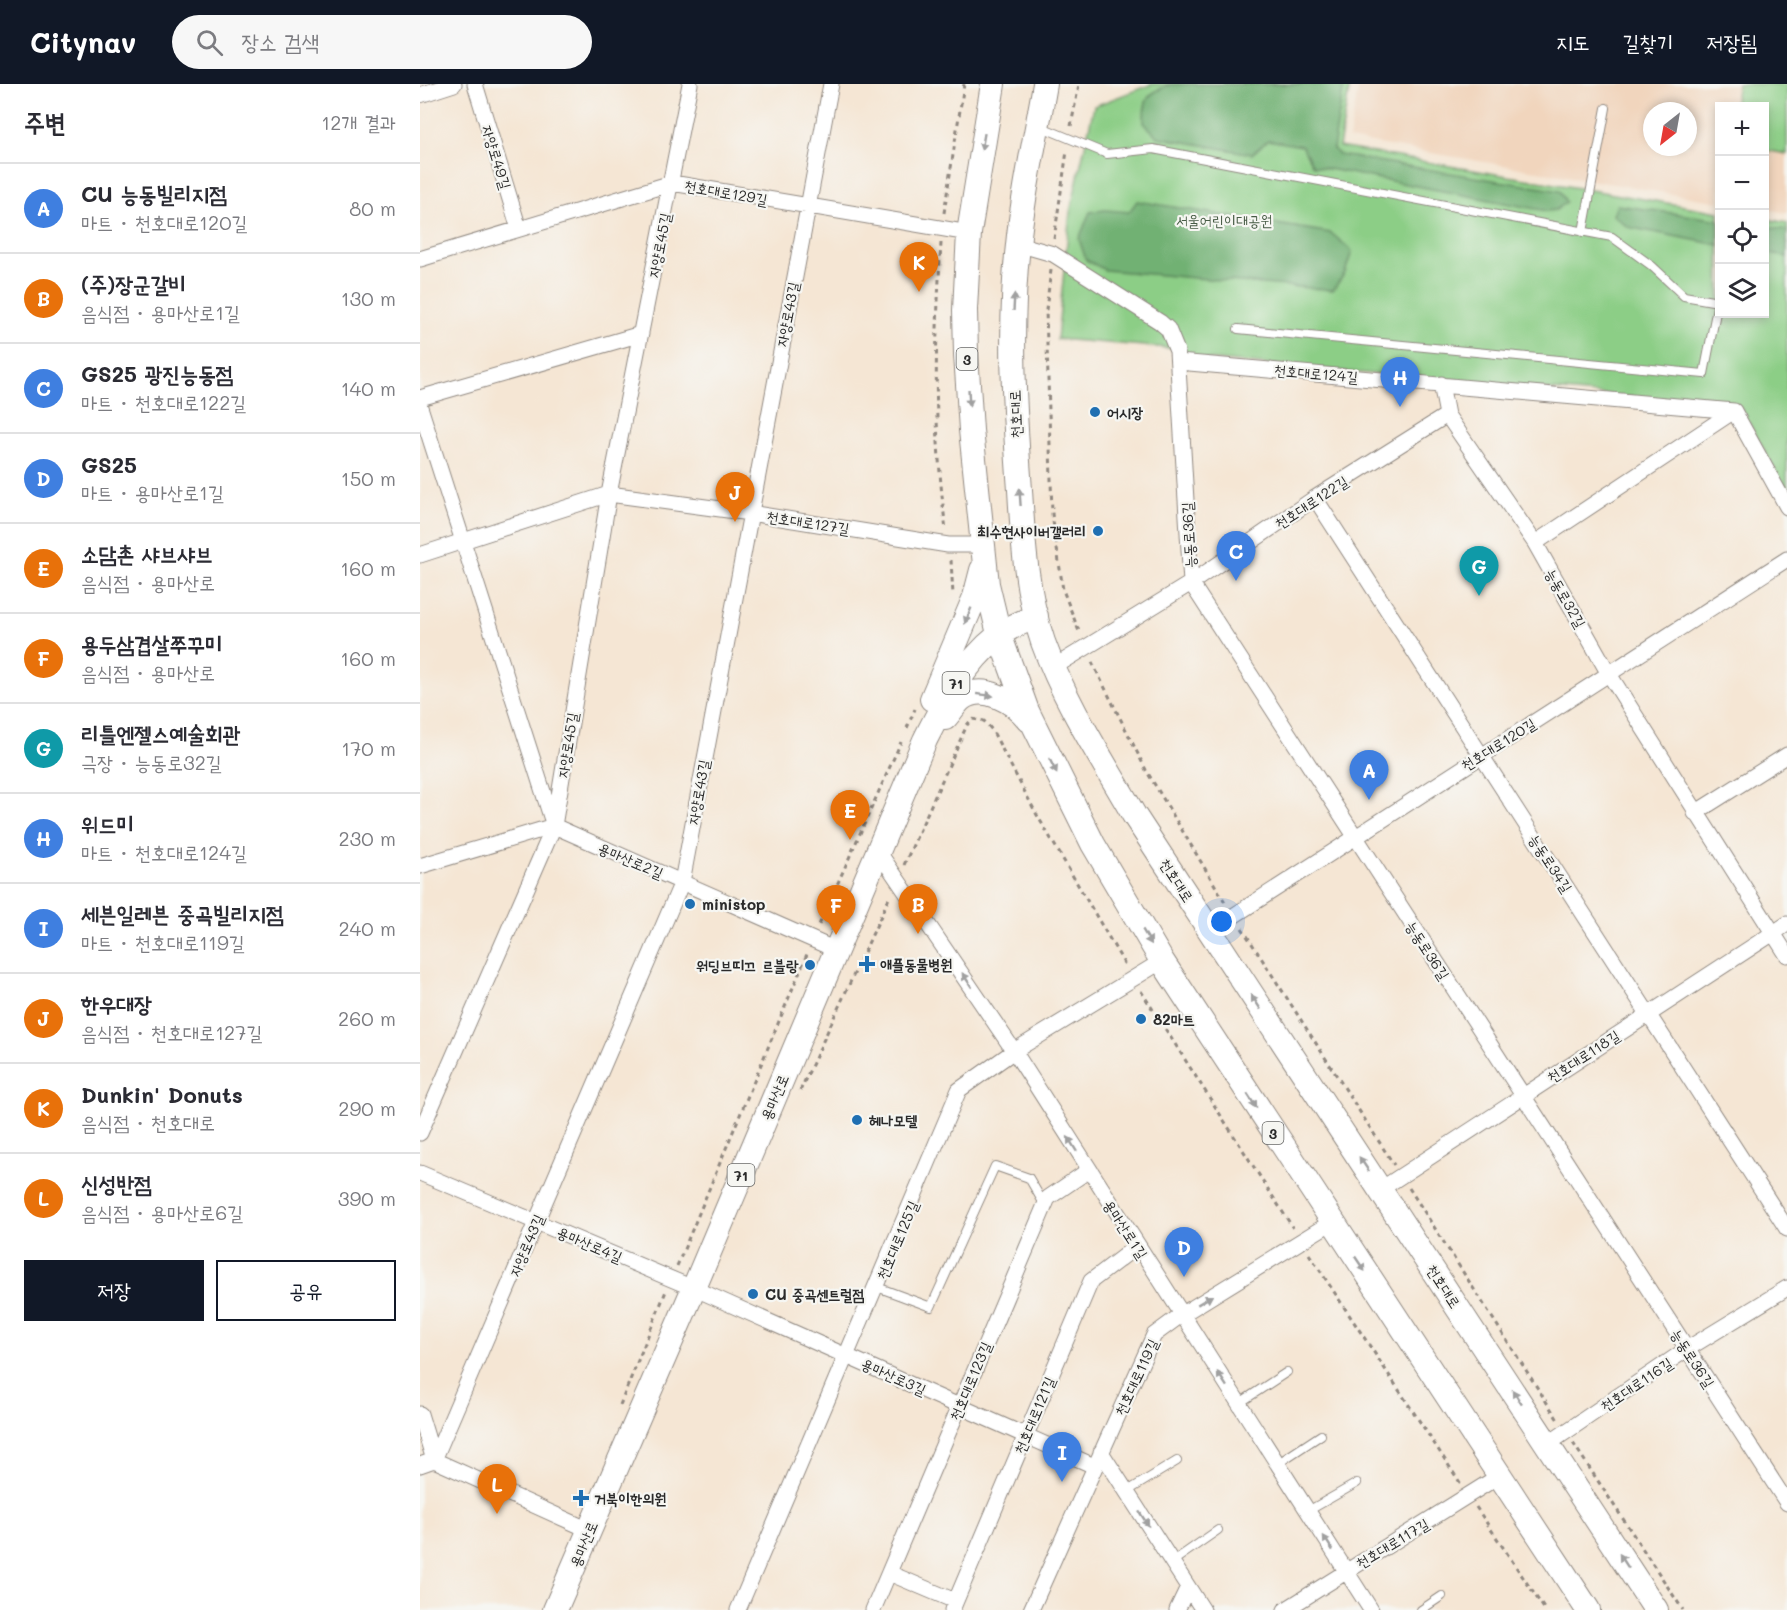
<!DOCTYPE html>
<html lang="ko">
<head>
<meta charset="utf-8">
<style>
	body { margin:0; font-family:Mali,"Poor Story",sans-serif; background:#f7f7f7; color:#2b2b33 }
	.controls { position:absolute; right:18px; top:18px; display:grid; overflow:hidden; border-radius:0px; box-shadow:0 3px 9px #0003 }
	.controls button { width:54px; height:54px; display:grid; place-items:center; padding:0; border:0; border-bottom:2px solid #e1e1e2; background:#fff; color:#2b2b33; font:30px sans-serif }
	.compass { position:absolute; left:1223px; top:18px; width:54px; height:54px; border-radius:50%; background:#fff; box-shadow:0 3px 9px #0003; rotate:211deg }
	.you { position:absolute; left:802px; top:838px; width:21px; height:21px; margin:-15px; border:4px solid #fff; border-radius:50%; background:#1a73e8; box-shadow:0 0 0 9px #1a73e833 }
	.badge { display:grid; place-items:center; width:39px; height:39px; border-radius:50%; background:#111827; color:#fff; font-size:20px; font-weight:700 }
	.pin { position:absolute; translate:-50% -50px; filter:drop-shadow(0 2px 3px #0008) }
	.pin::after { content:''; position:absolute; top:32px; width:21px; height:18px; background:inherit; clip-path:polygon(0 0,100% 0,50% 100%) }
	.list { margin:0; padding:0; list-style:none }
	h2 { display:flex; justify-content:space-between; align-items:center; height:78px; margin:0; padding:0 24px; font-size:26px }
	h2 small { font-size:20px; font-weight:400; color:#7c7c81 }
	.list li { display:grid; grid-template-columns:39px 1fr auto; gap:18px; align-items:center; box-sizing:border-box; height:90px; padding:0 24px; border-top:2px solid #e1e1e2 }
	.list b { display:block; font-size:22px; white-space:nowrap }
	.list p { margin:0; font-size:20px; white-space:nowrap; color:#7c7c81 }
	.list em { font-size:20px; font-style:normal; color:#7c7c81 }
	.actions { display:flex; gap:12px; padding:18px 24px }
	.actions a { flex:1; padding:14px 0; border:2px solid #111827; border-radius:0px; text-align:center; font-size:21px; color:#111827 }
	.actions .main { background:#111827; color:#fff }
	.icon { flex:none; width:33px; height:33px; fill:none; stroke:currentColor; stroke-width:2; stroke-linecap:round; stroke-linejoin:round }
	.map { position:relative; flex:none; width:1367px; height:1526px; overflow:hidden }
	header { display:flex; align-items:center; gap:36px; box-sizing:border-box; height:84px; padding:0 30px; background:#111827; color:#fff }
	header strong { font-size:28px }
	nav { display:flex; gap:33px; margin-inline-start:auto; font-size:21px }
	.search { width:420px; height:54px; background:#f7f7f7; display:flex; align-items:center; gap:15px; box-sizing:border-box; padding:0 21px; border-radius:33px; color:#7c7c81; font-size:22px }
	main { display:flex }
	aside { flex:1; background:#fff }
	.map>svg:first-child { display:block }
</style>
</head>
<body>
<header>
<strong>Citynav</strong>
<div class="search"><svg class="icon" aria-label="search" viewBox="0 0 24 24"><circle cx="10" cy="10" r="6"/><path d="M15 15l6 6"/></svg>장소 검색</div>
<nav><a>지도</a><a>길찾기</a><a>저장됨</a></nav>
</header>
<main>
<aside>
<h2>주변<small>12개 결과</small></h2>
<ul class="list">
<li><span class="badge" style="background:#3f7fe0">A</span><div><b>CU 능동빌리지점</b><p>마트 · 천호대로120길</p></div><em>80 m</em></li>
<li><span class="badge" style="background:#e8710a">B</span><div><b>(주)장군갈비</b><p>음식점 · 용마산로1길</p></div><em>130 m</em></li>
<li><span class="badge" style="background:#3f7fe0">C</span><div><b>GS25 광진능동점</b><p>마트 · 천호대로122길</p></div><em>140 m</em></li>
<li><span class="badge" style="background:#3f7fe0">D</span><div><b>GS25</b><p>마트 · 용마산로1길</p></div><em>150 m</em></li>
<li><span class="badge" style="background:#e8710a">E</span><div><b>소담촌 샤브샤브</b><p>음식점 · 용마산로</p></div><em>160 m</em></li>
<li><span class="badge" style="background:#e8710a">F</span><div><b>용두삼겹살쭈꾸미</b><p>음식점 · 용마산로</p></div><em>160 m</em></li>
<li><span class="badge" style="background:#0f9aa8">G</span><div><b>리틀엔젤스예술회관</b><p>극장 · 능동로32길</p></div><em>170 m</em></li>
<li><span class="badge" style="background:#3f7fe0">H</span><div><b>위드미</b><p>마트 · 천호대로124길</p></div><em>230 m</em></li>
<li><span class="badge" style="background:#3f7fe0">I</span><div><b>세븐일레븐 중곡빌리지점</b><p>마트 · 천호대로119길</p></div><em>240 m</em></li>
<li><span class="badge" style="background:#e8710a">J</span><div><b>한우대장</b><p>음식점 · 천호대로127길</p></div><em>260 m</em></li>
<li><span class="badge" style="background:#e8710a">K</span><div><b>Dunkin' Donuts</b><p>음식점 · 천호대로</p></div><em>290 m</em></li>
<li><span class="badge" style="background:#e8710a">L</span><div><b>신성반점</b><p>음식점 · 용마산로6길</p></div><em>390 m</em></li>
</ul>
<div class="actions"><a class="main">저장</a><a>공유</a></div>
</aside>
<div class="map">
<svg width="1367" height="1526" viewBox="0 0 1367 1526">
	<rect width="100%" height="100%" fill="#f6f6f2"/>
	<filter id="ink" filterUnits="userSpaceOnUse"><feTurbulence type="fractalNoise" baseFrequency=".0167" numOctaves="2"/><feDisplacementMap in="SourceGraphic" scale="12" xChannelSelector="R" yChannelSelector="G"/><feConvolveMatrix kernelMatrix="1 2 1 2 8 2 1 2 1" color-interpolation-filters="sRGB"/></filter>
	<filter id="wash" filterUnits="userSpaceOnUse"><feTurbulence type="fractalNoise" baseFrequency=".008" numOctaves="4" result="noise"/><feDisplacementMap in="SourceGraphic" scale="24" xChannelSelector="R" yChannelSelector="G"/><feGaussianBlur stdDeviation="1.35" result="paint"/><feColorMatrix in="noise" values="0 0 0 0 0 0 0 0 0 0 0 0 0 0 0 0 0 1.4 0 .05"/><feComposite in="paint" operator="in"/></filter>
	<g filter="url(#wash)">
		<rect width="100%" height="100%" fill="#f5e6d4"/>
		<path fill="#f1d5bd" fill-rule="evenodd" d="M 939,0 L 1367,0 L 1367,129 L 1345,125 L 1344,22 L 1300,22 L 1299,118 L 929,55 ZM 1232,27 L 1268,27 L 1268,63 L 1232,63 Z"/>
		<path fill="#8cce86" stroke="#5c7c58" stroke-width="1.5" d="M 732,0 L 930,0 L 919,63 L 1299,128 L 1300,230 L 1344,230 L 1345,135 L 1367,139 L 1367,407 L 1320,323 L 762,273 L 762,265 L 637,255 L 650,128 L 674,22 Z
			M 1318,0 L 1367,0 L 1367,70 L 1345,66 L 1344,22 L 1314,22 Z"/>
		<path fill="#71b173" stroke="#4e6e4f" stroke-width="1.5" d="M 752,0 L 924,0 L 913,65 L 920,71 L 1140,107 L 1146,118 L 1136,126 L 1127,127 L 893,82 L 882,62 L 848,56 L 832,70 L 738,53 L 724,39 C 724,12 727,10 752,0 Z
			M 717,117 L 911,149 L 932,167 L 925,189 L 913,206 L 685,186 L 666,176 L 659,155 L 670,128 L 685,126 L 709,128 Z
			M 1197,121 L 1299,136 L 1299,161 L 1208,143 L 1193,131 Z
			M 1344,143 L 1367,146 L 1367,173 L 1345,169 Z"/>
	</g>
	<g filter="url(#ink)">
		<g fill="none" stroke-linecap="round" stroke-linejoin="round">
			<g stroke="#908880" stroke-width="10">
				<path id="lane" d="M 619,42 L 687,70 L 733,65 L 1192,153 L 1232,182 L 1264,212 L 1298,218 L 1284,290 L 818,245
					M 1163,148 L 1186,24
					M 457,1203 L 511,1223 L 575,1082 L 609,1094 L 624,1120
					M 818,1320 L 867,1288
					M 857,1380 L 901,1351
					M 706,1408 L 757,1377
					M 888,1427 L 937,1399
					M 752,1478 L 798,1446
					M 1001,1526 L 1022,1512"/>
			</g>
			<g stroke="#908880" stroke-width="17">
				<path id="street" d="M 55,0 L 99,145
					M 0,11 L 34,0
					M 598,160 L 633,170 L 740,238 L 748,245 L 757,267 L 771,499 L 1367,1419
					M 0,175 L 252,99 L 549,149
					M 758,278 L 1314,327 L 1367,423
					M 1021,300 L 1027,331 L 1115,459 L 1189,590 L 1367,871
					M 0,314 L 221,250
					M 0,323 L 133,739
					M 895,414 L 1367,1145
					M 1115,459 L 1314,327
					M 0,471 L 189,410 L 330,429 L 528,461 L 563,461
					M 634,583 L 771,499 L 895,414 L 1027,331
					M 1275,729 L 1367,671
					M 458,767 L 594,967 L 951,1526
					M 0,782 L 134,742 L 416,866
					M 790,847 L 1367,475
					M 0,1049 L 134,742 L 189,410 L 270,0
					M 0,1089 L 287,1210 L 674,1382
					M 961,1105 L 1367,840
					M 0,1330 L 14,1376
					M 1128,1360 L 1267,1265 L 1367,1204
					M 681,1368 L 783,1526
					M 14,1376 L 262,798 L 411,0
					M 0,1381 L 14,1376 L 169,1446
					M 469,1489 L 535,1517
					M 318,1526 L 539,1006 L 594,967 L 742,877
					M 453,1526 L 628,1114 L 669,1086
					M 532,1526 L 671,1197 L 717,1162
					M 611,1526 L 734,1251 L 761,1231 L 912,1138
					M 757,1526 L 768,1503
					M 865,1526 L 1079,1392"/>
			</g>
			<g stroke="#908880" stroke-width="26">
				<path id="primary" d="M 573,0 L 549,149 L 545,226 L 546,270 L 551,346 L 567,500 L 579,550 L 607,627 L 673,760 L 742,877 L 1168,1526
					M 625,0 C 616,53 603,107 598,161 C 589,242 594,325 600,406 C 603,458 606,509 623,558 C 645,619 682,675 714,731 L 1236,1526
					M 512,615 L 555,513 L 562,486
					M 525,634 C 530,629 535,620 541,615 C 563,598 595,618 609,636
					M 135,1526 L 274,1204 L 505,656 C 524,618 544,579 578,552 C 588,543 604,538 616,532"/>
			</g>
			<path stroke="#908880" stroke-width="3" stroke-dasharray="4.5 4.5" stroke-linecap="butt" d="M 651,42 L 659,0
				M 524,129 L 544,0
				M 634,155 L 647,67
				M 521,159 C 515,258 513,347 526,446
				M 631,186 L 626,226 L 632,430 L 643,506 L 660,550
				M 531,476 L 533,511
				M 672,578 L 726,686 L 805,818
				M 487,644 L 495,625
				M 484,781 L 547,641 L 552,635 L 564,637 L 572,646 L 617,731 L 705,881
				M 399,841 L 481,658
				M 822,844 L 974,1081
				M 721,907 L 873,1144
				M 380,1007 L 470,812
				M 989,1104 L 1138,1336
				M 889,1170 L 1041,1400
				M 257,1182 L 387,870
				M 200,1321 L 246,1207
				M 1153,1359 L 1263,1526
				M 1056,1423 L 1125,1526"/>
			<use href="#lane" stroke="#fff" stroke-width="8"/>
			<use href="#street" stroke="#fff" stroke-width="15"/>
			<use href="#primary" stroke="#fff" stroke-width="24"/>
		</g>
		<defs><path id="oneway-solid" d="M-6-.8H1V-3.2L6.5 0L1 3.2V.8H-6Z" transform="scale(1.5)"/></defs>
		<g fill="#a0a0a0">
			<use href="#oneway-solid" transform="translate(563 58) rotate(100)"/>
			<use href="#oneway-solid" transform="translate(594 218) rotate(-87)"/>
			<use href="#oneway-solid" transform="translate(549 314) rotate(87)"/>
			<use href="#oneway-solid" transform="translate(600 413) rotate(-94)"/>
			<use href="#oneway-solid" transform="translate(548 532) rotate(112)"/>
			<use href="#oneway-solid" transform="translate(565 611) rotate(7)"/>
			<use href="#oneway-solid" transform="translate(633 682) rotate(64)"/>
			<use href="#oneway-solid" transform="translate(727 853) rotate(59)"/>
			<use href="#oneway-solid" transform="translate(547 896) rotate(-124)"/>
			<use href="#oneway-solid" transform="translate(836 918) rotate(-123)"/>
			<use href="#oneway-solid" transform="translate(832 1017) rotate(57)"/>
			<use href="#oneway-solid" transform="translate(652 1060) rotate(-122)"/>
			<use href="#oneway-solid" transform="translate(944 1080) rotate(-124)"/>
			<use href="#oneway-solid" transform="translate(940 1180) rotate(56)"/>
			<use href="#oneway-solid" transform="translate(785 1216) rotate(-31)"/>
			<use href="#oneway-solid" transform="translate(802 1295) rotate(-123)"/>
			<use href="#oneway-solid" transform="translate(1097 1313) rotate(-123)"/>
			<use href="#oneway-solid" transform="translate(724 1435) rotate(57)"/>
			<use href="#oneway-solid" transform="translate(908 1459) rotate(-123)"/>
			<use href="#oneway-solid" transform="translate(1204 1477) rotate(-123)"/>
		</g>
	</g>
	<g fill="#1f6fb2" stroke="#f6f6f2" stroke-width="2">
		<circle cx="675" cy="328" r="6"/>
		<circle cx="678" cy="447" r="6"/>
		<circle cx="270" cy="820" r="6"/>
		<path d="M444 871h6v6h6v6h-6v6h-6v-6h-6v-6h6z"/>
		<circle cx="390" cy="881" r="6"/>
		<circle cx="721" cy="935" r="6"/>
		<circle cx="437" cy="1036" r="6"/>
		<circle cx="333" cy="1210" r="6"/>
		<path d="M158 1405h6v6h6v6h-6v6h-6v-6h-6v-6h6z"/>
	</g>
	<g text-anchor="middle" dominant-baseline="central" stroke-width="4.5" stroke-linejoin="round" paint-order="stroke">
		<g fill="#f6f6f2" stroke="#686867" stroke-width="1.5">
			<rect x="536.5" y="264" width="21" height="22" rx="4.5"/>
			<rect x="522.5" y="588" width="27" height="22" rx="4.5"/>
			<rect x="842.5" y="1038" width="21" height="22" rx="4.5"/>
			<rect x="307.5" y="1080" width="27" height="22" rx="4.5"/>
		</g>
		<g font-size="14" font-weight="bold" fill="#2b2b2b">
			<text x="547" y="275">3</text>
			<text x="536" y="599">71</text>
			<text x="853" y="1049">3</text>
			<text x="321" y="1091">71</text>
		</g>
		<g font-size="15" fill="#2b2b2b" stroke="#f6f6f2">
			<text transform="translate(77 73) rotate(73)">자양로49길</text>
			<text transform="translate(306 108) rotate(10)">천호대로129길</text>
			<text transform="translate(239 161) rotate(-79)">자양로45길</text>
			<text transform="translate(367 230) rotate(-79)">자양로43길</text>
			<text transform="translate(896 289) rotate(5)">천호대로124길</text>
			<text transform="translate(595 330) rotate(-92)">천호대로</text>
			<text transform="translate(891 418) rotate(-33)">천호대로122길</text>
			<text transform="translate(388 438) rotate(9)">천호대로127길</text>
			<text transform="translate(768 451) rotate(-93)">능동로36길</text>
			<text transform="translate(1146 514) rotate(60)">능동로32길</text>
			<text transform="translate(1078 660) rotate(-32)">천호대로120길</text>
			<text transform="translate(147 661) rotate(-81)">자양로45길</text>
			<text transform="translate(278 708) rotate(-80)">자양로43길</text>
			<text transform="translate(211 776) rotate(23)">용마산로2길</text>
			<text transform="translate(1131 779) rotate(57)">능동로34길</text>
			<text transform="translate(757 796) rotate(57)">천호대로</text>
			<text transform="translate(1008 866) rotate(57)">능동로36길</text>
			<text transform="translate(1163 972) rotate(-33)">천호대로118길</text>
			<text transform="translate(354 1013) rotate(-67)">용마산로</text>
			<text transform="translate(706 1145) rotate(57)">용마산로1길</text>
			<text transform="translate(477 1156) rotate(-67)">천호대로125길</text>
			<text transform="translate(170 1160) rotate(23)">용마산로4길</text>
			<text transform="translate(106 1161) rotate(-67)">자양로43길</text>
			<text transform="translate(1024 1202) rotate(57)">천호대로</text>
			<text transform="translate(1273 1274) rotate(57)">능동로36길</text>
			<text transform="translate(474 1292) rotate(24)">용마산로3길</text>
			<text transform="translate(716 1293) rotate(-65)">천호대로119길</text>
			<text transform="translate(550 1297) rotate(-67)">천호대로123길</text>
			<text transform="translate(1216 1300) rotate(-34)">천호대로116길</text>
			<text transform="translate(614 1331) rotate(-67)">천호대로121길</text>
			<text transform="translate(972 1459) rotate(-31)">천호대로117길</text>
			<text transform="translate(163 1460) rotate(-67)">용마산로</text>
		</g>
		<g font-size="15" fill="#485c46" stroke="#f6f6f2">
			<text x="804" y="136">서울어린이대공원</text>
		</g>
		<g font-size="15" font-weight="bold" fill="#2b2b2b" stroke="#f6f6f2" text-anchor="start">
			<text x="687" y="328">어시장</text>
			<text x="666" y="447" text-anchor="end">최수현사이버갤러리</text>
			<text x="282" y="820">ministop</text>
			<text x="460" y="880">애플동물병원</text>
			<text x="378" y="881" text-anchor="end">워딩브띠끄 르블랑</text>
			<text x="733" y="935">82마트</text>
			<text x="449" y="1036">헤나모텔</text>
			<text x="345" y="1210">CU 중곡센트럴점</text>
			<text x="174" y="1414">거북이한의원</text>
		</g>
	</g>
</svg>
<div class="controls">
<button>+</button>
<button>−</button>
<button><svg class="icon" aria-label="locate" viewBox="0 0 24 24"><circle cx="12" cy="12" r="6"/><path d="M12 2v4M12 18v4M2 12h4M18 12h4"/></svg></button>
<button><svg class="icon" aria-label="layers" viewBox="0 0 24 24"><path d="M12 4l9 5-9 5-9-5zM3 14l9 5 9-5"/></svg></button>
</div>
<svg class="compass" viewBox="-18 -18 36 36"><path d="M0-13l5 13h-10z" fill="#e53935"/><path d="M0 13l5-13h-10z" fill="#7c7c81"/></svg>
<div class="you"></div>
<div class="pin badge" style="left:949px;top:716px;background:#3f7fe0">A</div>
<div class="pin badge" style="left:498px;top:850px;background:#e8710a">B</div>
<div class="pin badge" style="left:816px;top:497px;background:#3f7fe0">C</div>
<div class="pin badge" style="left:764px;top:1193px;background:#3f7fe0">D</div>
<div class="pin badge" style="left:430px;top:756px;background:#e8710a">E</div>
<div class="pin badge" style="left:416px;top:851px;background:#e8710a">F</div>
<div class="pin badge" style="left:1059px;top:512px;background:#0f9aa8">G</div>
<div class="pin badge" style="left:980px;top:323px;background:#3f7fe0">H</div>
<div class="pin badge" style="left:642px;top:1398px;background:#3f7fe0">I</div>
<div class="pin badge" style="left:315px;top:438px;background:#e8710a">J</div>
<div class="pin badge" style="left:499px;top:208px;background:#e8710a">K</div>
<div class="pin badge" style="left:77px;top:1430px;background:#e8710a">L</div>
</div>
</main>
</body>
</html>
